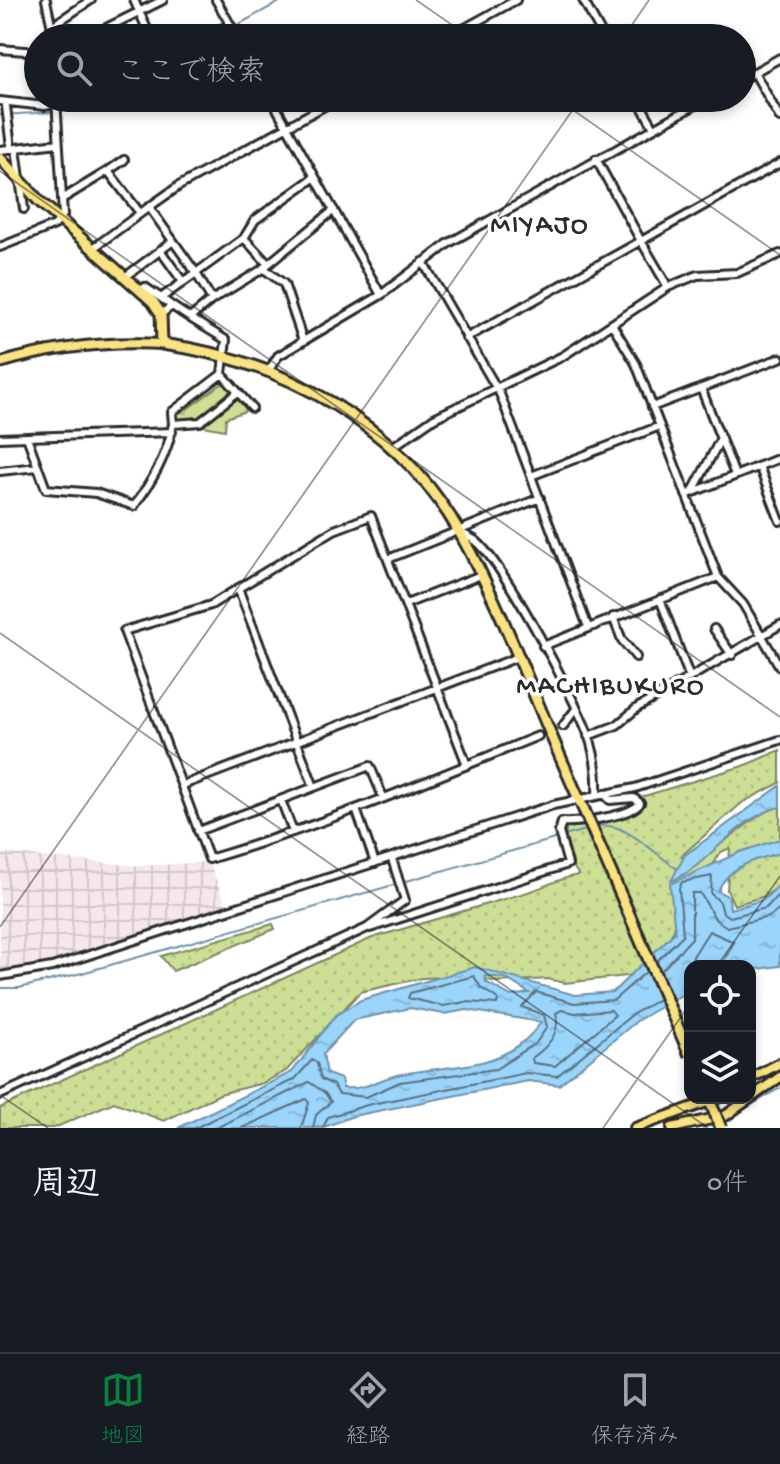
<!DOCTYPE html>
<html lang="ja">
<head>
<meta charset="utf-8">
<style>
	body { margin:0; font-family:"Gochi Hand","Klee One",sans-serif; background:#20242c; color:#f1f3f6 }
	.controls { position:absolute; right:24px; bottom:24px; display:grid; overflow:hidden; border-radius:16px; box-shadow:0 4px 12px #0003 }
	.controls button { width:72px; height:72px; display:grid; place-items:center; padding:0; border:0; border-bottom:2px solid #363941; background:#171b24; color:#f1f3f6; font:40px sans-serif }
	.list { margin:0; padding:0; list-style:none }
	h2 { display:flex; justify-content:space-between; align-items:center; height:104px; margin:0; padding:0 32px; font-size:34px }
	h2 small { font-size:26px; font-weight:400; color:#9ea1a6 }
	.icon { flex:none; width:44px; height:44px; fill:none; stroke:currentColor; stroke-width:2; stroke-linecap:round; stroke-linejoin:round }
	.map { position:relative; flex:none; width:780px; height:1128px; overflow:hidden }
	.search { position:absolute; background:#171b24; box-shadow:0 4px 12px #0003; left:24px; right:24px; top:24px; height:88px; display:flex; align-items:center; gap:20px; box-sizing:border-box; padding:0 28px; border-radius:44px; color:#9ea1a6; font-size:30px }
	.sheet { height:224px; background:#171b24 }
	nav { display:flex; justify-content:space-around; align-items:center; box-sizing:border-box; height:112px; border-top:2px solid #363941; background:#171b24; font-size:22px; color:#9ea1a6 }
	nav a { display:grid; justify-items:center; gap:4px }
	nav .on { color:#0b8043 }
	.map>svg:first-child { display:block }
</style>
</head>
<body>
<div class="map">
<svg width="780" height="1128" viewBox="0 0 780 1128">
	<defs>
		<pattern id="industrial-grid" width="8" height="8" patternUnits="userSpaceOnUse" patternTransform="scale(2)"><rect width="8" height="8" fill="#f6e7ef"/><path d="M0 4h8M4 0v8" fill="none" stroke="#d3c6cd"/></pattern>
		<pattern id="grass-dots" width="8" height="8" patternUnits="userSpaceOnUse" patternTransform="scale(2)"><rect width="8" height="8" fill="#ccdf94"/><path d="M2 2h.1M6 6h.1" fill="none" stroke="#afc080" stroke-width="1.8" stroke-linecap="round"/></pattern>
		<pattern id="cemetery-stones" width="16" height="16" patternUnits="userSpaceOnUse" patternTransform="scale(2)"><rect width="16" height="16" fill="#ccdf94"/><path d="M2 7V4a2 2 0 0 1 4 0v3zM10 15v-3a2 2 0 0 1 4 0v3z" fill="#afc080"/></pattern>
		<pattern id="water-ripples" width="26" height="14" patternUnits="userSpaceOnUse" patternTransform="scale(2)"><rect width="26" height="14" fill="#9bd5fc"/><path d="M2 4q2-2 4 0t4 0M15 11q2-2 4 0t4 0" fill="none" stroke="#86b7d8"/></pattern>
	</defs>
	<rect width="100%" height="100%" fill="#fff"/>
	<filter id="ink" filterUnits="userSpaceOnUse"><feTurbulence type="fractalNoise" baseFrequency=".0125" numOctaves="2"/><feDisplacementMap in="SourceGraphic" scale="16" xChannelSelector="R" yChannelSelector="G"/><feConvolveMatrix kernelMatrix="1 2 1 2 8 2 1 2 1" color-interpolation-filters="sRGB"/></filter>
	<g filter="url(#ink)">
		<path fill="url(#industrial-grid)" d="M 0,853 L 139,866 L 209,862 L 227,907 L 44,967 L 0,973 Z"/>
		<path fill="url(#grass-dots)" stroke="#7c8560" stroke-width="2" d="M 780,750 L 780,783 L 743,802 L 681,856 L 695,863 L 757,817 L 780,804 L 780,887 L 762,897 L 734,905 L 727,890 L 730,848 L 721,852 L 680,916 L 667,944 L 635,975 L 565,983 L 548,979 L 497,982 L 470,976 L 422,978 L 360,992 L 286,1071 L 263,1083 L 220,1094 L 164,1121 L 114,1102 L 54,1128 L 0,1128 L 0,1108 L 372,938 L 528,892 C 547,886 559,878 579,875 C 567,861 565,844 566,825 L 630,816 L 642,805 L 641,797 L 746,765 Z
			M 273,924 L 275,929 L 173,971 L 161,956 Z"/>
		<path fill="url(#cemetery-stones)" stroke="#7c8560" stroke-width="2" d="M 224,376 L 251,409 L 226,418 L 225,430 L 175,421 L 174,412 L 184,406 L 187,409 L 223,383 L 220,379 Z"/>
		<path fill="url(#water-ripples)" stroke="#6e91a8" stroke-width="2" fill-rule="evenodd" d="M 780,786 L 780,807 C 733,819 708,867 671,881 L 685,855 Z
			M 780,839 L 780,853 C 756,859 728,866 718,891 L 729,897 L 730,909 L 763,900 L 780,884 L 780,966 L 750,970 L 750,966 L 690,966 L 690,990 L 638,1020 L 559,1085 L 528,1081 L 353,1116 L 322,1128 L 178,1128 L 292,1072 L 336,1015 L 361,1000 L 475,967 L 575,995 L 613,992 L 675,932 L 670,884 L 740,852 ZM 485,976 L 505,978 L 529,993 L 511,996 L 486,982 ZM 410,1008 L 444,1014 L 467,1010 L 541,1022 C 507,1071 455,1064 402,1074 C 378,1078 370,1090 343,1088 L 341,1079 L 327,1074 L 323,1054 L 354,1020 Z"/>
		<g fill="none" stroke-linecap="round" stroke-linejoin="round">
			<path stroke="#586f7f" stroke-width="2" d="M 657,961 L 683,935 L 679,888 L 682,882 L 712,876 L 711,894 L 720,902 L 723,913 L 730,917 L 766,908 L 780,893
				M 704,966 L 692,958 L 709,931 L 734,942 L 721,966
				M 661,971 L 692,938 L 692,893 L 700,893 L 716,920 L 727,927 L 769,917 L 780,909
				M 474,976 L 481,988 L 498,999 L 497,1004 L 466,1002 L 443,1006 L 408,998 L 410,993 Z
				M 562,1010 L 575,1013 L 611,1010 L 615,1015 L 555,1066 L 533,1063 L 532,1058 C 548,1047 561,1033 556,1013 Z
				M 195,1128 L 295,1079 L 312,1060 L 317,1063 L 321,1079 L 333,1085 L 339,1094 L 366,1097 L 400,1082 L 496,1069 L 536,1043 L 547,1027 L 544,1015 L 522,1007 L 536,992 L 574,1003 L 614,1000 L 647,971
				M 216,1128 L 309,1082 L 325,1093 L 331,1102 L 316,1115 L 313,1128
				M 242,1128 L 306,1099 L 309,1103 L 301,1128
				M 323,1128 L 328,1117 L 367,1105 L 526,1073 L 557,1076 L 633,1014 L 659,999"/>
			<path stroke="#6e91a8" stroke-width="2" d="M 234,27 L 283,0
				M 211,38 L 228,30
				M 61,111 L 86,98
				M 0,115 L 54,112
				M 595,827 C 622,818 655,854 677,869
				M 564,836 L 589,829
				M 403,882 L 558,838
				M 0,988 L 19,988 L 82,973 L 397,884
				M 730,1118 L 780,1088
				M 702,1128 L 716,1123"/>
			<path stroke="#d5d5d5" stroke-width="6" stroke-dasharray="6 3" stroke-linecap="butt" d="M 538,736 L 563,726"/>
			<g stroke="#2b2b2b" stroke-width="12">
				<path id="minor" d="M 46,0 L 54,38
					M 134,0 L 151,38
					M 216,0 L 238,38
					M 583,0 L 604,38
					M 52,26 L 91,0
					M 86,38 L 163,0
					M 200,38 L 230,25
					M 447,38 L 516,0
					M 0,49 L 38,52
					M 754,72 L 780,118
					M 742,79 L 780,58
					M 271,98 L 381,295
					M 637,98 L 654,128
					M 0,101 L 45,106 L 77,98
					M 6,106 L 11,148
					M 16,148 L 24,209
					M 0,150 L 58,143
					M 124,160 L 108,171 L 140,213
					M 62,199 L 108,171
					M 149,207 L 179,186 L 339,98
					M 244,238 L 255,220 L 315,177
					M 0,247 L 55,225 L 63,215 L 56,98
					M 92,249 L 149,207 L 196,273 L 161,298 L 172,306
					M 160,250 L 183,282
					M 423,262 L 500,394 L 588,627
					M 263,268 L 284,284 L 303,341
					M 125,277 L 173,241
					M 668,287 L 641,241 L 780,163
					M 141,291 L 145,287 L 161,298
					M 212,300 L 196,273 L 244,238 L 268,264
					M 161,314 L 172,306 L 190,318 L 212,300 L 261,270 L 334,210
					M 190,318 L 226,340 L 222,374 L 252,408
					M 612,324 L 636,364 L 718,577 L 743,604 L 780,667
					M 466,338 L 641,241 L 596,159
					M 269,370 L 278,356 L 381,295 L 449,243 L 708,98
					M 222,374 L 172,412 L 173,424 L 200,422 L 238,392
					M 701,388 L 735,475
					M 652,407 L 780,358
					M 172,432 L 27,437 L 46,489 L 96,493 L 134,506 C 153,480 167,456 173,424
					M 0,438 L 27,437
					M 391,448 L 434,418 L 563,356 L 668,287 L 697,275 L 737,273 L 780,254
					M 759,466 L 780,521
					M 0,471 L 37,467
					M 531,476 L 660,426
					M 693,491 L 721,438
					M 686,495 L 780,458
					M 460,532 C 465,535 472,538 476,541 C 504,564 574,697 588,734 C 595,754 598,775 597,795
					M 388,559 L 540,498
					M 238,588 L 314,787
					M 660,599 L 690,678
					M 406,604 L 481,575
					M 613,617 L 622,640 L 636,657
					M 714,629 L 732,655
					M 543,646 L 718,577
					M 563,726 L 576,709
					M 588,736 L 617,725 L 637,708 L 780,625
					M 467,765 L 371,516 L 334,530 L 211,605 L 124,631 L 209,859 C 321,826 430,780 538,736
					M 183,785 L 518,657
					M 281,800 L 293,832
					M 356,809 L 375,863
					M 198,831 L 370,766 L 383,797
					M 370,928 L 568,864 L 559,832 L 562,822 C 578,823 633,816 640,803 L 634,798 L 610,800 L 604,794
					M 0,976 L 52,967 L 553,805 L 635,788 L 780,740
					M 0,1095 L 367,928 L 405,900 L 392,859"/>
			</g>
			<g stroke="#2b2b2b" stroke-width="14">
				<path id="major" d="M 0,363 C 54,347 106,341 162,344
					M 750,1079 L 780,1063
					M 635,1128 L 718,1098
					M 672,1128 L 725,1116 L 780,1077"/>
			</g>
			<g stroke="#2b2b2b" stroke-width="15">
				<path id="highway" d="M 0,158 L 39,201 L 153,302 L 161,314 L 162,344 C 282,360 399,424 460,533 C 509,621 541,719 584,810
					M 708,1098 L 715,1113"/>
			</g>
			<use href="#minor" stroke="#fff" stroke-width="6"/>
			<use href="#major" stroke="#f8e281" stroke-width="8"/>
			<use href="#highway" stroke="#f8e281" stroke-width="9"/>
			<g stroke="#2b2b2b" stroke-width="15" stroke-linecap="butt">
				<path id="highway-bridge" d="M 584,810 L 690,1055
					M 715,1113 L 721,1128"/>
			</g>
			<use href="#highway-bridge" stroke="#f8e281" stroke-width="9"/>
		</g>
	</g>
	<path fill="none" stroke="#2b2b2b" stroke-width="2" stroke-opacity="0.45" d="M 416,0 L 471,38M 623,38 L 649,0M 556,98 L 780,255M 0,171 L 780,717M 0,633 L 708,1128M 0,927 L 581,98M 717,966 L 780,876M 0,1095 L 48,1128M 603,1128 L 690,1004"/>
	<g text-anchor="middle" dominant-baseline="central" stroke-width="7" stroke-linejoin="round" paint-order="stroke">
		<g font-size="28" letter-spacing="2" fill="#2b2b2b" stroke="#fff">
			<text x="540" y="226">MIYAJO</text>
			<text x="611" y="687">MACHIBUKURO</text>
		</g>
	</g>
</svg>
<div class="controls">
<button><svg class="icon" aria-label="locate" viewBox="0 0 24 24"><circle cx="12" cy="12" r="6"/><path d="M12 2v4M12 18v4M2 12h4M18 12h4"/></svg></button>
<button><svg class="icon" aria-label="layers" viewBox="0 0 24 24"><path d="M12 4l9 5-9 5-9-5zM3 14l9 5 9-5"/></svg></button>
</div>
<div class="search"><svg class="icon" aria-label="search" viewBox="0 0 24 24"><circle cx="10" cy="10" r="6"/><path d="M15 15l6 6"/></svg>ここで検索</div>
</div>
<section class="sheet">
<h2>周辺<small>0件</small></h2>
<ul class="list">
</ul>
</section>
<nav>
<a class="on"><svg class="icon" aria-label="map" viewBox="0 0 24 24"><path d="M3 6l6-2 6 2 6-2v14l-6 2-6-2-6 2zM9 4v14M15 6v14"/></svg>地図</a>
<a><svg class="icon" aria-label="directions" viewBox="0 0 24 24"><path d="M12 3l9 9-9 9-9-9zM9 14v-3h6M13 9l2 2-2 2"/></svg>経路</a>
<a><svg class="icon" aria-label="saved" viewBox="0 0 24 24"><path d="M7 4h10v16l-5-4-5 4z"/></svg>保存済み</a>
</nav>
</body>
</html>
